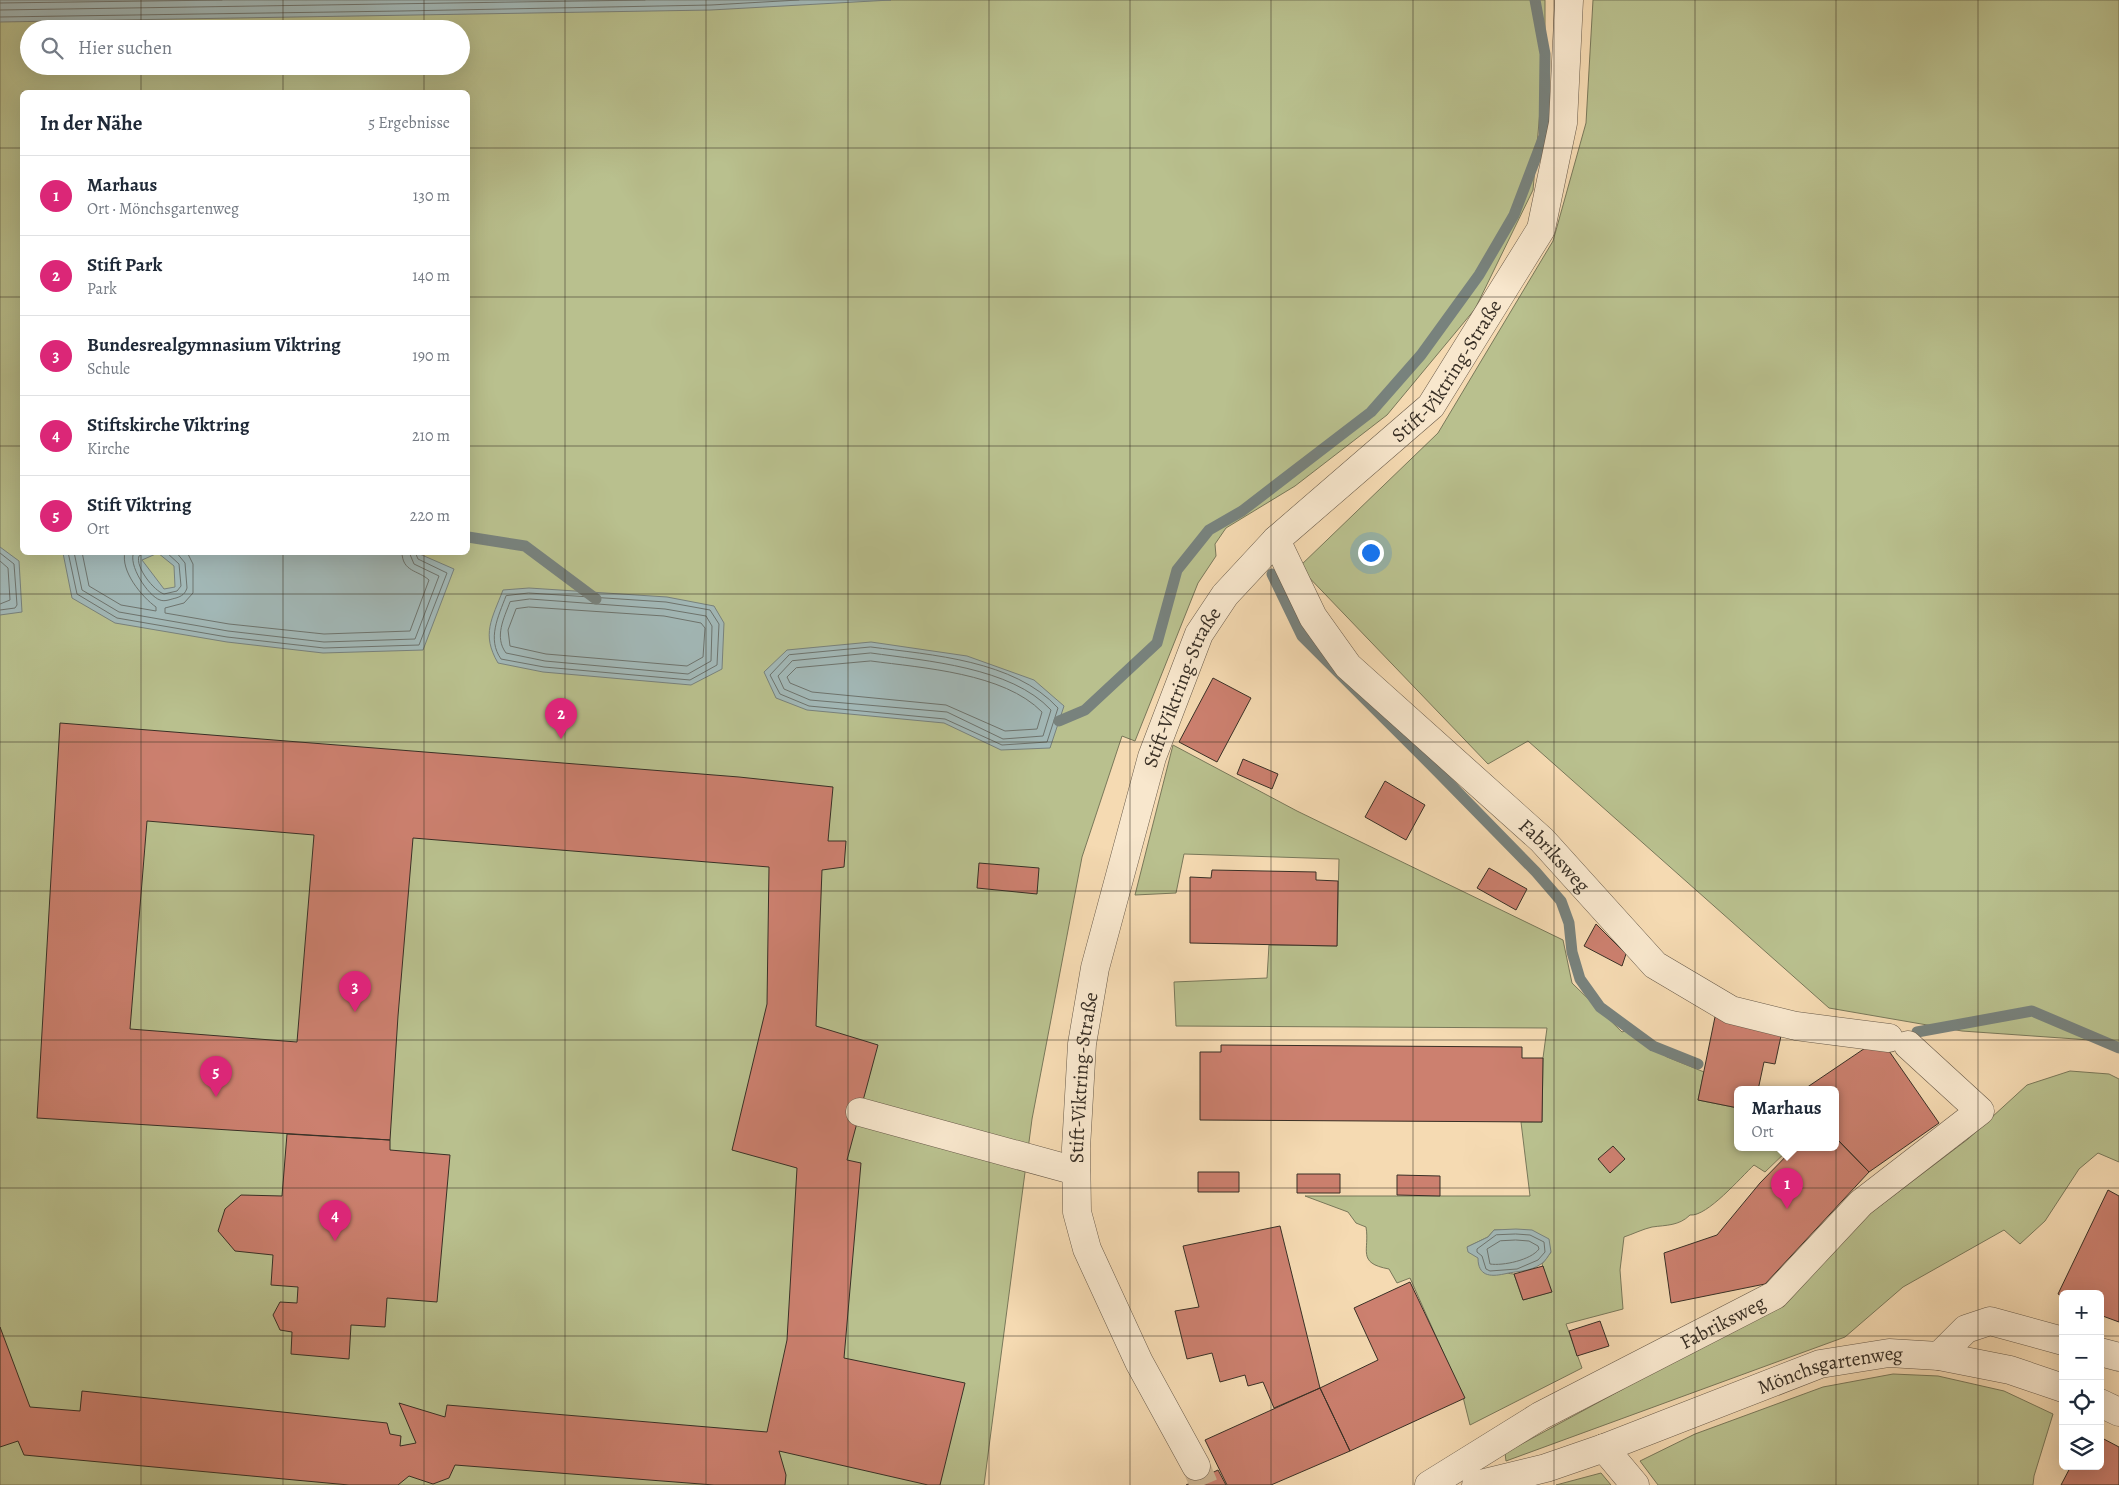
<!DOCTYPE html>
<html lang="de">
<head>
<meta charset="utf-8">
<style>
	body { margin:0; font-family:Alegreya,serif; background:#f2f2f3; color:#1f2937 }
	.controls { position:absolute; right:15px; bottom:15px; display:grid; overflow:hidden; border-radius:8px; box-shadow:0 5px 20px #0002 }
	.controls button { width:45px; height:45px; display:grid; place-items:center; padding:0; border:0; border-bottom:1px solid #e0e1e3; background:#fff; color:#1f2937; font:25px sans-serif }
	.you { position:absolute; left:1370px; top:552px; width:18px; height:18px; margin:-12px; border:4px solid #fff; border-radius:50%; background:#1a73e8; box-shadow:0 0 0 8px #1a73e833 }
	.badge { display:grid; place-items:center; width:32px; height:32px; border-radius:50%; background:#db2777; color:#fff; font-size:16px; font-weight:700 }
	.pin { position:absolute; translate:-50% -41px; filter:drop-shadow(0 1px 2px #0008) }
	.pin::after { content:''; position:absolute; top:26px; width:18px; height:15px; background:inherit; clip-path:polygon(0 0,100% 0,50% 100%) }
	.popup { position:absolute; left:1734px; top:1086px; width:105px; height:65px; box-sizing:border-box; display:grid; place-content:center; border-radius:8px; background:#fff; filter:drop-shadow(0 1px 4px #0005); font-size:16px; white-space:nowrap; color:#747a83 }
	.popup b { font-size:19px; color:#1f2937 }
	.popup::after { content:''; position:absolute; left:50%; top:100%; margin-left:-10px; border:10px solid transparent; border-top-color:#fff }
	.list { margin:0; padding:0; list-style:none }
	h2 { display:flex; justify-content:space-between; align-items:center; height:65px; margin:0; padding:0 20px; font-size:21px }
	h2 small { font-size:16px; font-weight:400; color:#747a83 }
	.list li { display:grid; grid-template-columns:32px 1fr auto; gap:15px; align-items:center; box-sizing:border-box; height:80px; padding:0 20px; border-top:1px solid #e0e1e3 }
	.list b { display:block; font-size:19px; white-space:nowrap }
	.list p { margin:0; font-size:16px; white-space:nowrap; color:#747a83 }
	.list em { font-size:16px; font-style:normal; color:#747a83 }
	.icon { flex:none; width:28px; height:28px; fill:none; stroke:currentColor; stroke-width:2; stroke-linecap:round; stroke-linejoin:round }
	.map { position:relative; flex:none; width:2119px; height:1485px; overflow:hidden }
	.search { position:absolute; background:#fff; box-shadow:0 5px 20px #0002; left:20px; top:20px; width:450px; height:55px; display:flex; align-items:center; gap:12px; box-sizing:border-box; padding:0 18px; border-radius:28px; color:#747a83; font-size:19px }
	.panel { position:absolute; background:#fff; box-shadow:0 5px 20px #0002; left:20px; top:90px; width:450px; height:465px; border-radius:8px }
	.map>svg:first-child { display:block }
</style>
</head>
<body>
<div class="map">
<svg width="2119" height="1485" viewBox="0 0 2119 1485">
	<rect width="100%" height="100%" fill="#f5dab2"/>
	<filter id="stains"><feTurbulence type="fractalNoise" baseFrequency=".004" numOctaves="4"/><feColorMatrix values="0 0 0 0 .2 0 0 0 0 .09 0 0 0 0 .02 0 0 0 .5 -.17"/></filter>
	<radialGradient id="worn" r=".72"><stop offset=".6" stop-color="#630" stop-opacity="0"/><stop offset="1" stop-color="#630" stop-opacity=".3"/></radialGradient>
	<path fill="#b9c08e" stroke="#79785a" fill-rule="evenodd" d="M 0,0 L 1545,0 L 1545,54 L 1533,190 L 1475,309 L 1387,415 L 1295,486 L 1226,528 L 1215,544 L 1216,556 L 1198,583 L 1135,741 L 1122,736 L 1082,857 L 1032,1119 L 984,1485 L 0,1485 ZM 29,29 L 461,29 L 461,66 L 29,66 ZM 22,92 L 468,92 L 468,552 L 22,552 Z
		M 1593,0 L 2119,0 L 2119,1051 L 2090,1040 L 1962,1031 L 1829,1008 L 1528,741 L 1488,764 L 1299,567 L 1438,433 L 1553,241 L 1586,123 Z
		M 1173,745 L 1297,811 L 1563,940 L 1572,983 L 1622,1032 L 1627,1030 L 1667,1057 L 1704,1072 L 1698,1100 L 1738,1108 L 1738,1148 L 1790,1148 L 1765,1172 L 1754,1165 C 1741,1177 1707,1217 1690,1215 C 1679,1226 1666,1225 1652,1227 C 1643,1229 1633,1234 1624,1237 L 1620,1270 L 1623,1309 L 1566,1324 L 1582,1368 L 1470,1425 L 1463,1397 L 1410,1278 L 1397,1283 L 1389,1269 C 1356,1263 1370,1250 1366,1227 L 1356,1223 L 1348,1212 L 1305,1196 L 1530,1196 L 1521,1122 L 1542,1122 L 1543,1058 L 1547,1028 L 1176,1026 L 1174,982 L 1267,978 L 1269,945 L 1337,946 L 1339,859 L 1184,854 L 1176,893 L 1135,895 ZM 1494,1230 L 1501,1230 L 1551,1252 L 1542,1264 L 1551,1292 L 1523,1300 L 1514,1274 C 1495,1273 1480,1260 1467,1247 L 1488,1237 Z
		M 2070,1071 L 2109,1074 L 2119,1079 L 2119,1162 L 2098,1153 L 2079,1169 L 2045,1221 L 2020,1244 L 2004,1230 L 1903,1287 L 1845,1337 L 1506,1461 L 1505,1453 L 1623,1389 L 1868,1215 L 1968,1139 L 2027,1085 Z
		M 1893,1374 L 1938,1376 L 2004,1391 L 2053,1414 L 2034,1476 L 2033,1485 L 1658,1485 L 1640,1461 L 1695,1434 L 1823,1387 Z
		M 1601,1473 L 1611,1485 L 1556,1485 Z"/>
	<path fill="#a2b8b7" stroke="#78827d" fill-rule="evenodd" d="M 0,0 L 891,0 L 711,10 L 0,22 Z
		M 0,547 L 19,561 L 22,612 L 0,615 Z
		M 415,552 L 454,569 L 423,650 L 323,653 L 227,642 L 115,623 L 72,598 L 63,553 ZM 158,553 L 174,566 L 175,587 L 164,589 L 142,560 Z
		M 529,588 L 667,597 L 714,606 L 724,623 L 722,669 L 691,685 L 543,672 L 498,663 C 481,634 492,619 503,590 Z
		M 871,642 L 967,656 L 1034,680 L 1064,706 L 1050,748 L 1001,750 L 944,723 L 807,710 L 776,698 L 764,672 L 787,650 Z
		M 1516,1229 L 1532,1230 L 1549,1239 L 1551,1252 C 1548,1256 1545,1262 1541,1264 C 1530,1272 1516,1271 1504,1274 C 1490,1277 1478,1276 1478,1258 L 1468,1252 L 1467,1247 L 1488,1237 L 1494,1230 Z"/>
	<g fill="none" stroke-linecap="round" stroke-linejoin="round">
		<path stroke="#6e746e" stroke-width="1" d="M 0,3 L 222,0
			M 0,10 L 645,0
			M 0,17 L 401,11 L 711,5 L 799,0
			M 68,552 L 77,594 L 117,618 L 227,637 L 324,648 L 419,645 L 447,573 L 418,559 L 415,552
			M 74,552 L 82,590 L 119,612 L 228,631 L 324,642 L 415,639 L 439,576 L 414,564 L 409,552
			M 82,552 L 89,586 L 121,605 L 156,611 L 156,607 C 142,597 120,571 125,552
			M 134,552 C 127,564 148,596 160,600 C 165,602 171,599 176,598 C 182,596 185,594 187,588 L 185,563 L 176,552
			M 146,552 L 139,556 C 135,567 154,591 164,594 L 177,591 L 181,586 L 179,564 L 166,552
			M 187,552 L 193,564 L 193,593 L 184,603 L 165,608 L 165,613 L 229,624 L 324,634 L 410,631 L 429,580 C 418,570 402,572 402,552
			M 0,553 L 14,564 L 17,605 L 15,608 L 0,610
			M 0,561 L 8,568 L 10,600 L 0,604
			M 529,593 L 666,602 L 710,610 L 719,624 L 717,665 L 690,680 L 544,667 L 501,659 C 487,639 498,617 506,596 Z
			M 530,599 L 665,609 L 706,616 L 712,626 L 711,661 L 688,674 L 545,661 L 506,653 C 494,637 504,618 510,602 Z
			M 529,607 L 664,616 L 701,623 L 705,628 L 703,657 L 687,666 L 546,654 L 510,646 L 508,630 L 516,609 Z
			M 871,647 C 932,655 1014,660 1058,708 L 1047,742 L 1002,745 L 945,719 L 809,706 L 780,694 L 770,675 L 789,655 Z
			M 871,653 C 927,661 1011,667 1051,710 L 1043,736 L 1003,739 L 947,712 L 810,700 L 784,689 L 778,676 L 792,661 Z
			M 871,661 C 923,668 1004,673 1042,712 L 1037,729 L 1005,731 L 946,705 L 812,692 L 790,683 L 787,677 L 796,668 Z
			M 1516,1234 L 1530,1235 L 1544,1242 L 1545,1252 L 1538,1260 L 1517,1269 L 1490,1271 L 1486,1269 L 1482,1256 L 1477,1252 L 1477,1249 L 1496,1235 Z
			M 1516,1240 L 1529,1241 L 1538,1246 L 1539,1249 C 1531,1260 1503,1266 1490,1264 L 1487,1249 L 1500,1241 Z"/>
		<path stroke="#78827d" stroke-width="11" d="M 468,537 L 525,546 L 596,599
			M 1272,574 L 1302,636 L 1438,772 L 1536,872 L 1561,901 L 1569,923 L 1572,952 L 1580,979 L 1600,1007 L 1653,1046 L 1698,1064
			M 1059,721 L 1085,710 L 1157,643 L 1177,570 L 1209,530 L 1242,511 L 1371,412 L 1421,355 L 1479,275 L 1514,215 L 1544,136 L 1545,54 L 1535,0
			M 1917,1032 L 2032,1011 L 2119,1048"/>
	</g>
	<path fill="#cc806f" stroke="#393026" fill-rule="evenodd" d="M 1213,678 L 1251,698 L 1217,762 L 1179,742 Z
		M 60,723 L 739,777 L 833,787 L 828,841 L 846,841 L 844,867 L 822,870 L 816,1026 L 878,1045 L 847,1160 L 861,1163 L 844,1358 L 965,1383 L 940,1485 L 928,1485 L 779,1451 L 786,1475 L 785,1485 L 714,1485 L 455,1465 L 449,1478 L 433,1484 L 409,1476 L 398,1485 L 349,1485 L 24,1455 L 18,1441 L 0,1447 L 0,1327 L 30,1407 L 80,1411 L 82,1391 L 387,1423 L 390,1434 L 401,1436 L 400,1446 L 416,1443 L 399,1403 L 445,1417 L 447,1405 L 767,1432 L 787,1340 L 797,1168 L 732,1150 L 767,1004 L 769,867 L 413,838 L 398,1016 L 390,1140 L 37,1118 ZM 147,821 L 314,835 L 297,1042 L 130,1029 Z
		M 1243,759 L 1278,774 L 1272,789 L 1237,774 Z
		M 1385,781 L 1425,805 L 1406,840 L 1365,817 Z
		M 979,863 L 1039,868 L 1037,894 L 977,888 Z
		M 1489,868 L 1527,889 L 1516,910 L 1477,888 Z
		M 1212,870 L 1316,872 L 1316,880 L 1338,881 L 1337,946 L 1190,943 L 1190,877 L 1211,878 Z
		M 1596,924 L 1626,954 L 1622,966 L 1584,946 Z
		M 1715,1017 L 1781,1036 L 1775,1064 L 1764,1062 L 1758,1090 L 1738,1090 L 1738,1108 L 1698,1100 Z
		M 1880,1038 L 1939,1123 L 1869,1172 L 1836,1138 L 1836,1090 L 1803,1090 Z
		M 1221,1045 L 1522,1047 L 1522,1058 L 1543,1058 L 1542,1122 L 1200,1120 L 1200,1052 L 1221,1052 Z
		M 287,1134 L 390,1140 L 390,1150 L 450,1155 L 437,1302 L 387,1298 L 385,1327 L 351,1325 L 349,1359 L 291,1354 L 292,1332 L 280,1330 L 273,1315 L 280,1302 L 297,1303 L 298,1287 L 271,1285 L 273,1255 L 235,1251 L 218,1231 L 225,1209 L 241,1195 L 282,1196 Z
		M 1836,1138 L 1869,1172 L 1765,1284 L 1671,1303 L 1664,1253 L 1717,1235 L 1760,1183 L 1794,1148 L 1836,1148 Z
		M 1613,1146 L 1625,1159 L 1610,1173 L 1598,1159 Z
		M 1198,1172 L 1239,1172 L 1239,1192 L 1198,1192 Z
		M 1297,1174 L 1340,1174 L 1340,1193 L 1297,1193 Z
		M 1397,1175 L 1440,1176 L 1440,1196 L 1397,1195 Z
		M 2108,1190 L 2119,1196 L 2119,1322 L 2100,1315 L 2100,1294 L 2063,1294 L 2063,1297 L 2058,1294 Z
		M 1280,1226 L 1320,1388 L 1274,1408 L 1263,1382 L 1248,1386 L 1245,1375 L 1220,1382 L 1212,1353 L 1187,1359 L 1175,1311 L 1199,1307 L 1183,1246 Z
		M 1543,1266 L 1552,1292 L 1523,1300 L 1514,1274 Z
		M 1410,1282 L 1465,1398 L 1350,1451 L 1320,1388 L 1378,1360 L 1354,1308 Z
		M 1600,1321 L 1609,1346 L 1577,1356 L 1569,1331 Z
		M 1320,1388 L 1350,1451 L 1271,1485 L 1227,1485 L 1205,1440 Z
		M 2100,1437 L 2119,1447 L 2119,1485 L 2061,1485 L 2071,1466 L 2100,1466 Z
		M 1218,1470 L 1226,1485 L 1186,1485 Z"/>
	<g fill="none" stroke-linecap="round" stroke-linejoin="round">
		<path stroke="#cfb896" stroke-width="28" stroke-dasharray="28 14" stroke-linecap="butt" d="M 1196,1466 L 1204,1485"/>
		<g stroke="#685a49" stroke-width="29">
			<g id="minor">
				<path id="s1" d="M 1276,540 L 1313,617 L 1348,666 L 1542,840 L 1655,965 L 1731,1010 L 1796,1026 L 1889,1038"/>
				<path d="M 860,1112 L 1076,1171"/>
				<path d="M 2100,1352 L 2119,1357"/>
				<path d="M 1939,1356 L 1966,1329 L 1990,1321 L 2063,1341"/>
				<path d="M 2100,1403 L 2119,1412"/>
				<path d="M 1604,1448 L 1635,1485"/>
				<path id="s2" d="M 1196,1466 L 1139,1362 L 1087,1249 L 1077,1212 L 1076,1148 L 1082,1044 L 1095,968 L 1152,757 L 1199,634 L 1225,595 L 1276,540 L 1431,406 L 1541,229 L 1563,123 L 1569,0"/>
				<path id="s3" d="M 1429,1485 L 1540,1416 L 1775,1295 L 1861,1203 L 1980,1111 L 1908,1045"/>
				<path id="s4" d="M 1476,1485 L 1546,1468 L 1604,1448 L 1820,1364 L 1889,1353 L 1939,1356 L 2010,1370 L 2063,1388"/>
			</g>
		</g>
		<use href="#minor" stroke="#f8e7cd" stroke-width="28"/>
	</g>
	<path fill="none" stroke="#393026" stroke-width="1" stroke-opacity="0.55" d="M 141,0 L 141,29M 283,0 L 283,29M 424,0 L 424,29M 565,0 L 565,1485M 706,0 L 706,1485M 848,0 L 848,1485M 989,0 L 989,1485M 1130,0 L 1130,1485M 1271,0 L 1271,1485M 1413,0 L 1413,1485M 1554,0 L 1554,1485M 1695,0 L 1695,1485M 1836,0 L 1836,1485M 1978,0 L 1978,1485M 141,66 L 141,92M 283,66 L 283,92M 424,66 L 424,92M 0,148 L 22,148M 468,148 L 2119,148M 0,297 L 22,297M 468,297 L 2119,297M 0,446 L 22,446M 468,446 L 2119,446M 141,552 L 141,1485M 283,552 L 283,1485M 424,552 L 424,1485M 0,594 L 2119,594M 0,742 L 2119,742M 0,891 L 2119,891M 0,1040 L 2119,1040M 0,1188 L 2119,1188M 0,1336 L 2063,1336M 2100,1336 L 2119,1336"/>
	<g text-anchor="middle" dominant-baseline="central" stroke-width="4" stroke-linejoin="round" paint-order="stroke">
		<g font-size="20" fill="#393026" stroke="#f8e7cd">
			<text stroke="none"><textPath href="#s2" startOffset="1241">Stift-Viktring-Straße</textPath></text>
			<text stroke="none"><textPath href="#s2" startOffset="821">Stift-Viktring-Straße</textPath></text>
			<text stroke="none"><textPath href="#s1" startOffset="426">Fabriksweg</textPath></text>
			<text stroke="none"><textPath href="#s2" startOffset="416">Stift-Viktring-Straße</textPath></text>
			<text stroke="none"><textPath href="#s3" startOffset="336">Fabriksweg</textPath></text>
			<text stroke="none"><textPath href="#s4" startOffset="374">Mönchsgartenweg</textPath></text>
		</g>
	</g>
	<rect width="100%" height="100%" filter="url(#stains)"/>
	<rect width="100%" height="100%" fill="url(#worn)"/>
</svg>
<div class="controls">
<button>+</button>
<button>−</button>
<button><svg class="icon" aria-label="locate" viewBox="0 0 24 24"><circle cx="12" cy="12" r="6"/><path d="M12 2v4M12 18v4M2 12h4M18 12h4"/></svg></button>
<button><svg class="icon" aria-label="layers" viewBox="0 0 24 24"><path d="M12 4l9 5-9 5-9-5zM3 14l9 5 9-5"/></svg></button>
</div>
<div class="you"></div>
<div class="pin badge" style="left:1787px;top:1209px">1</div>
<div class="popup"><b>Marhaus</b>Ort</div>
<div class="pin badge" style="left:561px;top:739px">2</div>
<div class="pin badge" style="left:355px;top:1012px">3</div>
<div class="pin badge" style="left:335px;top:1241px">4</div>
<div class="pin badge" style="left:216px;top:1097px">5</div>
<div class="search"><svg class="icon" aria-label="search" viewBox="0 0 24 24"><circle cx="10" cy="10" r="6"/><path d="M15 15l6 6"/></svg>Hier suchen</div>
<section class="panel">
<h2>In der Nähe<small>5 Ergebnisse</small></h2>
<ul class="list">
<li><span class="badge">1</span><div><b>Marhaus</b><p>Ort · Mönchsgartenweg</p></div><em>130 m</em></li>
<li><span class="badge">2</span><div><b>Stift Park</b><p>Park</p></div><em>140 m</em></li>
<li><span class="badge">3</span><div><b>Bundesrealgymnasium Viktring</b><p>Schule</p></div><em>190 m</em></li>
<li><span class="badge">4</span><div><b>Stiftskirche Viktring</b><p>Kirche</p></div><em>210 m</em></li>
<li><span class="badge">5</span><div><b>Stift Viktring</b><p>Ort</p></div><em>220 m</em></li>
</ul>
</section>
</div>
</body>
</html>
